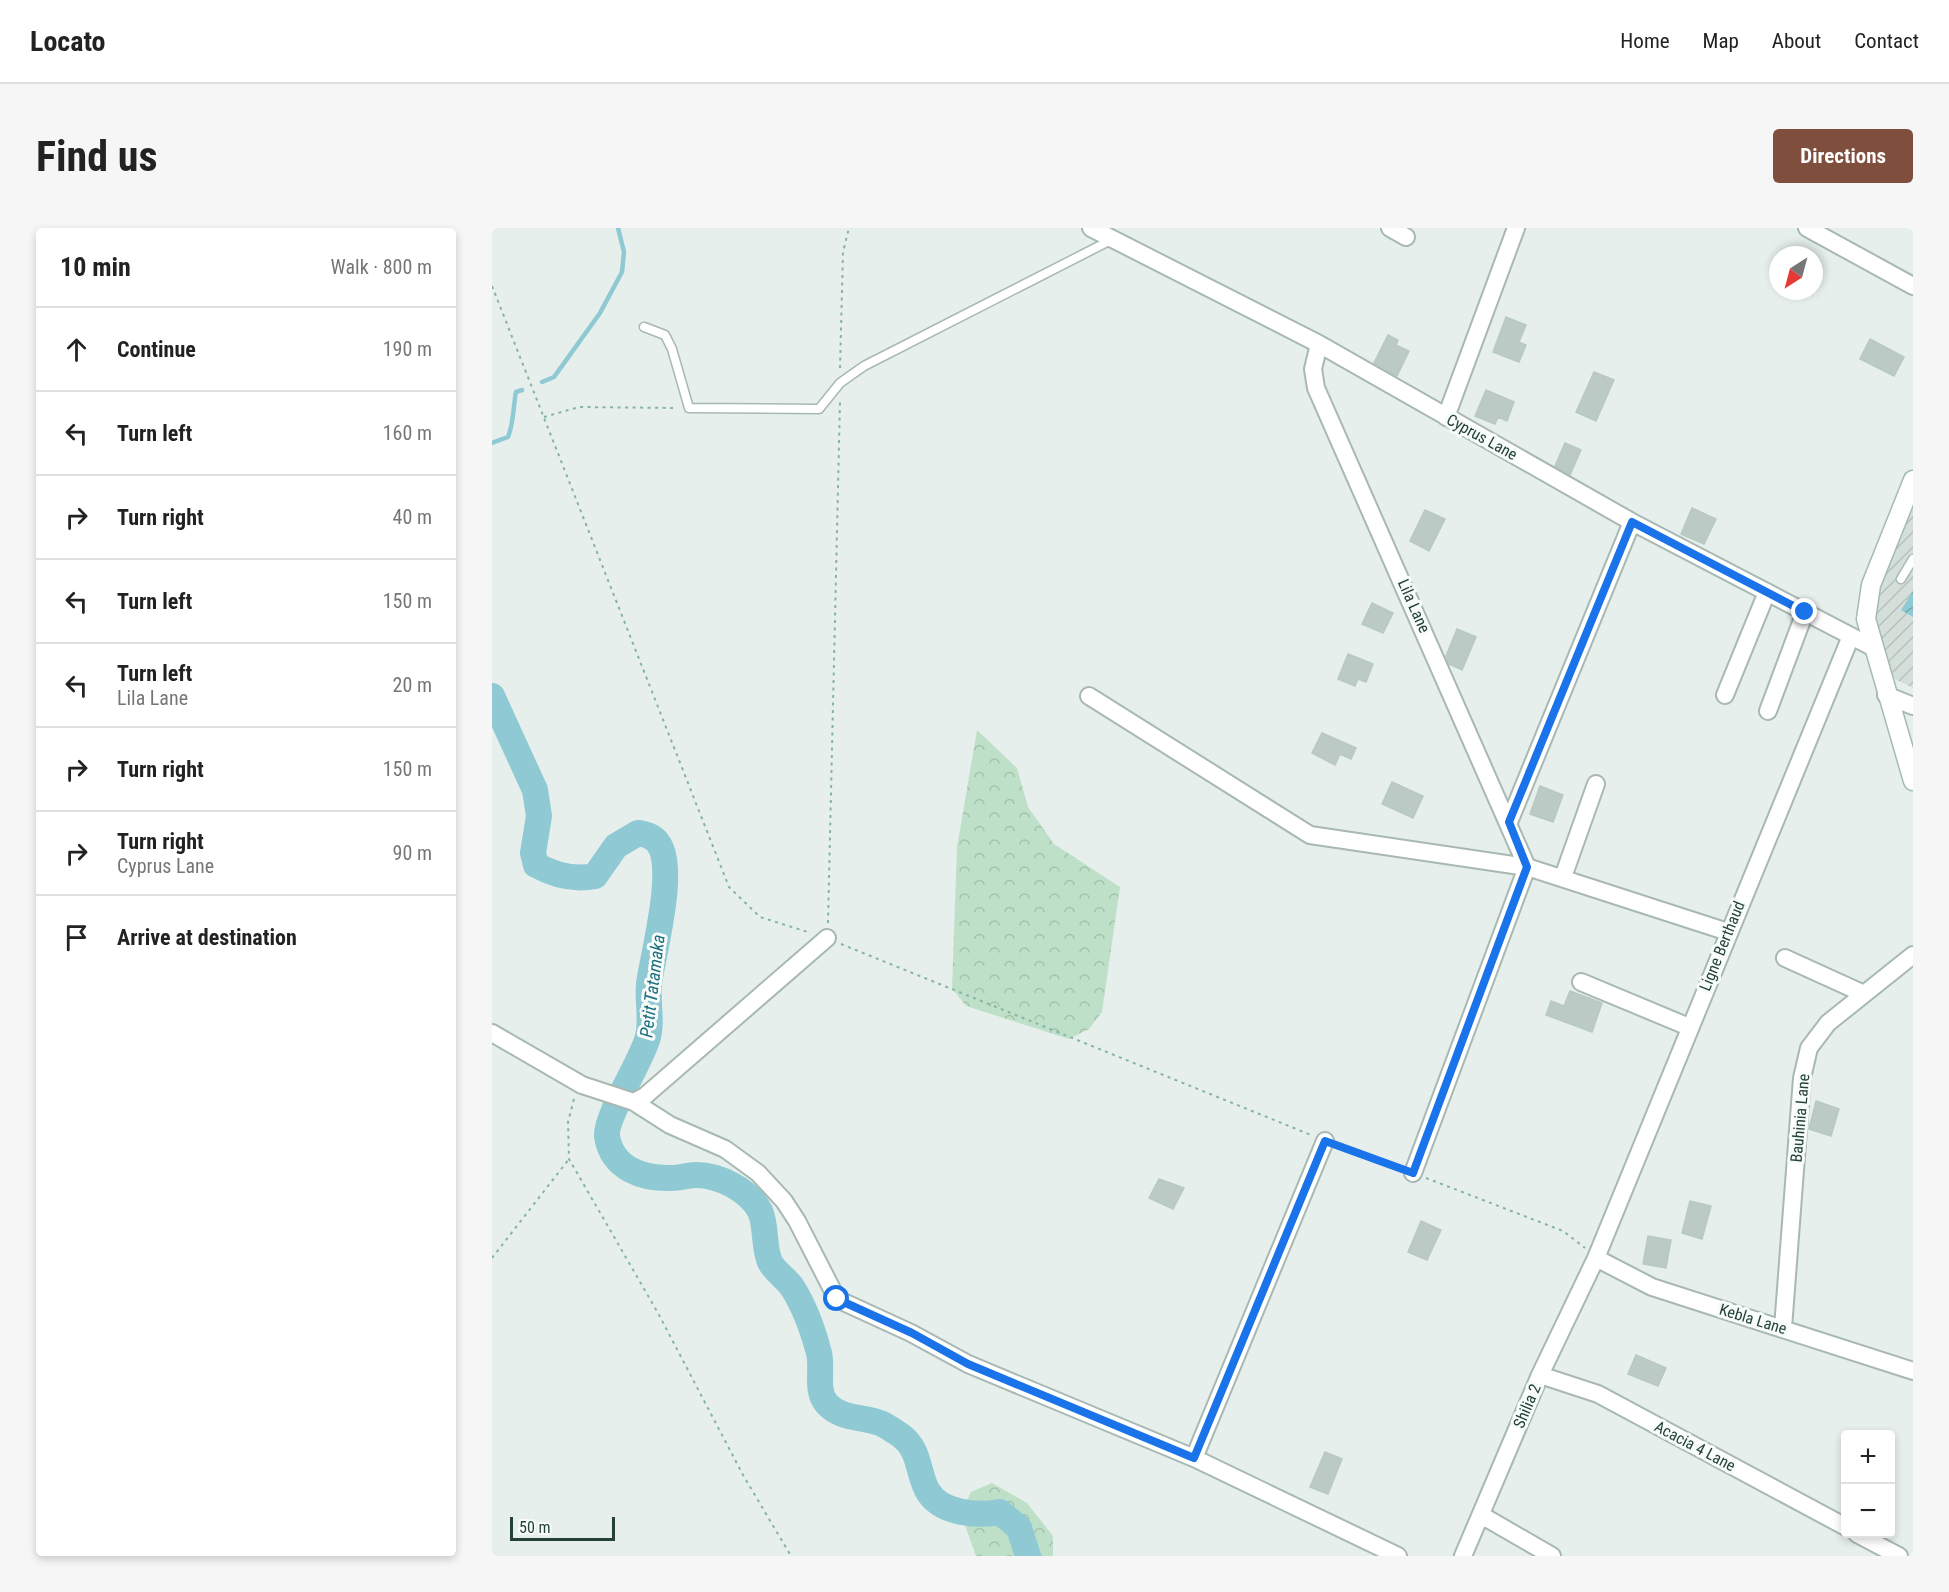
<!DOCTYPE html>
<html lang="en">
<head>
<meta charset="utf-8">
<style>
	body { margin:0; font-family:"Roboto Condensed",sans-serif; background:#f6f6f6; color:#222 }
	.controls { position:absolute; right:18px; bottom:18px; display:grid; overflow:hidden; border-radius:6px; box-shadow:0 3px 9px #0003 }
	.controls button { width:54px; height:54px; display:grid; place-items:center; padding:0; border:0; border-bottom:2px solid #e0e0e0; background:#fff; color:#222; font:30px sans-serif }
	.compass { position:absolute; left:1277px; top:18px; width:54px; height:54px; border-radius:50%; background:#fff; box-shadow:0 3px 9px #0003; rotate:216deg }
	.scale { position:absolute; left:18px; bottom:15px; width:105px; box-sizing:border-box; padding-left:6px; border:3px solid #24423a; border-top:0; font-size:16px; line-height:21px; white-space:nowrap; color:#24423a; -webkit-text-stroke:4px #f7fbf9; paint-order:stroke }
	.stop { position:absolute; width:18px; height:18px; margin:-14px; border:4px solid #1a73e8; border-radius:50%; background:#fff }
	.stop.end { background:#1a73e8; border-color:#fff; box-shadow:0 2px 6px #0008 }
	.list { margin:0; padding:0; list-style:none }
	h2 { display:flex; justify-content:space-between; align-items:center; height:78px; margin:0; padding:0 24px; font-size:26px }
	h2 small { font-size:20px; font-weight:400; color:#767676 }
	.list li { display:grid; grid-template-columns:39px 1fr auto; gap:18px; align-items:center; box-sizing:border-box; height:84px; padding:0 24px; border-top:2px solid #e0e0e0 }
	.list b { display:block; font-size:22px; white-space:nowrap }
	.list p { margin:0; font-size:20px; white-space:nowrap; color:#767676 }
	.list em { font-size:20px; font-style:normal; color:#767676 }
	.icon { flex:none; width:33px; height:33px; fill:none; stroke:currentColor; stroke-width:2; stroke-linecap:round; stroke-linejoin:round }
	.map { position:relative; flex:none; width:1421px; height:1328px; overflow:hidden; border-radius:6px }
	header { display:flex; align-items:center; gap:36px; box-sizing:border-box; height:84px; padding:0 30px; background:#fff; border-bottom:2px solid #e0e0e0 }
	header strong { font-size:28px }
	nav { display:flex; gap:33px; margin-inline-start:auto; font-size:21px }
	.intro { display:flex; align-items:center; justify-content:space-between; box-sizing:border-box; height:144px; padding:0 36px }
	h1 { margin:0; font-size:42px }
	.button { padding:15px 27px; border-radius:6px; background:#804e3d; color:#fff; font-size:21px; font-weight:700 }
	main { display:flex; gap:36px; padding:0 36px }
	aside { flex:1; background:#fff; border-radius:6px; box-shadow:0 3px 9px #0003 }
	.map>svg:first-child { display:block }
</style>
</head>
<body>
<header>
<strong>Locato</strong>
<nav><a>Home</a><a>Map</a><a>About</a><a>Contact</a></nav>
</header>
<div class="intro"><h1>Find us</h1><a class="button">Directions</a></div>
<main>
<aside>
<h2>10 min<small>Walk · 800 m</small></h2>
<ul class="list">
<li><svg class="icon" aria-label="ahead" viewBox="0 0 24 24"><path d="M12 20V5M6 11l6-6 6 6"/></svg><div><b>Continue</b></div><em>190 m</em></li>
<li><svg class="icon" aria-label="left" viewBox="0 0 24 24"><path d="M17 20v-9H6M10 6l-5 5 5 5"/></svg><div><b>Turn left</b></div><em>160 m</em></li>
<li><svg class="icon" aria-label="right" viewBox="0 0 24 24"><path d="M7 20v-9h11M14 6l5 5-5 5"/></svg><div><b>Turn right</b></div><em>40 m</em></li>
<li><svg class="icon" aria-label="left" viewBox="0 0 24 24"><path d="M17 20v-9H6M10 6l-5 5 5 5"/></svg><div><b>Turn left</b></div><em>150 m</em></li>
<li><svg class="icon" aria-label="left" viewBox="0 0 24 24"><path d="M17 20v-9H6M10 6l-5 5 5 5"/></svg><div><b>Turn left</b><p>Lila Lane</p></div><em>20 m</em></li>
<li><svg class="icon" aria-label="right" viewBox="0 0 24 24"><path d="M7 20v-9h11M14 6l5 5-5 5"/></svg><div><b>Turn right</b></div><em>150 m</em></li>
<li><svg class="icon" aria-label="right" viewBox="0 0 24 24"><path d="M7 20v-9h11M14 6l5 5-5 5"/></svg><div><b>Turn right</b><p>Cyprus Lane</p></div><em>90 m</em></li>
<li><svg class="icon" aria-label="arrive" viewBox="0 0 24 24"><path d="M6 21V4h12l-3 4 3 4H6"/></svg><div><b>Arrive at destination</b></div></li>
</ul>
</aside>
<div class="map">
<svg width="1421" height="1328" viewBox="0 0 1421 1328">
	<defs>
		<pattern id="industrial-furrows" width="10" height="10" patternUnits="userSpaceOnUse" patternTransform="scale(1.5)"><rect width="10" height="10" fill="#d4dfda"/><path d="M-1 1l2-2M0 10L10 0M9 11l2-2" fill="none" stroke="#b6c1bc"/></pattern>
		<pattern id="forest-crowns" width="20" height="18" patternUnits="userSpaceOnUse" patternTransform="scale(1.5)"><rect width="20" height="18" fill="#bfe0c8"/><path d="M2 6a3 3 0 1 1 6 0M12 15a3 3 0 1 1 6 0" fill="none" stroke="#a4c1ad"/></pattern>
		<pattern id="water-waves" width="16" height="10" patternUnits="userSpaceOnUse" patternTransform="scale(1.5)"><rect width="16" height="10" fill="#8ec9d4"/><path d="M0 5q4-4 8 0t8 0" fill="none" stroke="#74a5ad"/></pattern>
	</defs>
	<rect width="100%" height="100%" fill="#e6efeb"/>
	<path fill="url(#industrial-furrows)" d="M 1421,269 L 1421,460 L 1403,451 L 1386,416 L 1382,374 Z"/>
	<path fill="url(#forest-crowns)" d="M 485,502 L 525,540 L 536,579 L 562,616 L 628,659 L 610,784 L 597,801 L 577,811 L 474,778 L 460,760 L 465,619 Z
		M 500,1255 L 535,1275 L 561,1308 L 561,1328 L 484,1328 L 469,1286 L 479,1264 Z"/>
	<path fill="url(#water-waves)" d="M 1421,363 L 1421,389 L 1409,382 Z"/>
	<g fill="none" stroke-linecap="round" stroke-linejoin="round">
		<path stroke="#8ec9d4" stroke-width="4.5" d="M 50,154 L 62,149 L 108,85 L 130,44 L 132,24 L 126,0
			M 0,215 L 16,209 C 22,194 21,179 24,164 L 30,162"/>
		<path stroke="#8ec9d4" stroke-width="26" d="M 0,468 L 43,562 L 47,588 L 41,625 L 44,637 C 62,647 83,652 103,648 L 124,618 L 146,605 C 154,606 161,608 166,615 C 185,640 161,725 157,756 C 155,774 161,795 155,812 C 148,835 113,890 115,908 C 120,941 151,951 180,950 C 188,950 196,947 204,947 C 227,947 257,962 268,983 C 275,999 271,1018 278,1034 C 283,1044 294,1050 300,1059 C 313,1079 321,1102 327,1125 C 331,1141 323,1163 335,1176 C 350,1192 370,1188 388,1195 C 395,1198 402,1203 408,1207 C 428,1221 425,1242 435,1262 C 448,1286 485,1288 508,1284 L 527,1300 L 536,1328"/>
	</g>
	<path fill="#bbcac4" stroke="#b8c9c2" stroke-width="1.5" d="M 1014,89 L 1034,97 L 1027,114 L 1034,117 L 1027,134 L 1001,124 Z
		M 896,107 L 906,112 L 904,117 L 917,123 L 905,148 L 882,135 Z
		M 1378,111 L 1412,129 L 1402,148 L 1368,131 Z
		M 1102,144 L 1122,152 L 1104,193 L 1084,184 Z
		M 994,162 L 1022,174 L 1015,193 L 1006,189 L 1003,196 L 983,188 Z
		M 1073,215 L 1089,222 L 1078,247 L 1063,238 Z
		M 1200,280 L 1224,291 L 1212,316 L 1189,306 Z
		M 933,282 L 953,291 L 937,323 L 918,313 Z
		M 880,375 L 901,385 L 891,405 L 870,396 Z
		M 965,401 L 984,409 L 970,442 L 957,436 L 954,428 Z
		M 856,426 L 881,436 L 874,454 L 866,451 L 863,458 L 846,451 Z
		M 830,505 L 864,520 L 859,531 L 848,526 L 843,537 L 820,525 Z
		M 900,554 L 931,568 L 921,590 L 890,576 Z
		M 1048,558 L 1071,567 L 1061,594 L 1038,586 Z
		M 1078,763 L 1110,775 L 1100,804 L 1054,787 L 1059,773 L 1072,778 Z
		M 1324,873 L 1347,881 L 1339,908 L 1317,901 Z
		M 667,951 L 692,960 L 681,981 L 657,970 Z
		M 1198,973 L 1219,978 L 1210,1011 L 1190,1005 Z
		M 929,993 L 949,1002 L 935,1032 L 916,1024 Z
		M 1156,1008 L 1179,1012 L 1174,1040 L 1151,1036 Z
		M 1144,1127 L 1174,1140 L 1166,1158 L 1136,1146 Z
		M 833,1224 L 850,1231 L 836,1266 L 818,1259 Z"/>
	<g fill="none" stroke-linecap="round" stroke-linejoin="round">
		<g stroke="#a8b8b2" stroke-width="11">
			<path id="service" d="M 152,99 L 173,107 L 180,121 L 197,180 L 327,181 L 348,155 L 372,138 L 619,12
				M 1409,351 L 1421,331"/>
		</g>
		<g stroke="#a8b8b2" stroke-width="20">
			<path id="minor" d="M 599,0 L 827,116 L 1140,294 L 1380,419
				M 898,0 L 914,9
				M 1315,0 L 1421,58
				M 827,116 L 821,141 L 824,160 L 1035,639 L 921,945
				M 954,189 L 1024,0
				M 1233,467 L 1275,364
				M 1394,467 L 1421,478
				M 597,468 L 818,607 L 1035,639 L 1236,704
				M 1276,483 L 1313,384
				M 1017,594 L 1140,294
				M 1071,649 L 1104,556
				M 1293,730 L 1370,765
				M 1089,754 L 1197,799
				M 0,805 L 90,857 L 142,874 L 153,868 L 335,710
				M 142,874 L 178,897 L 233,921 L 266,945 L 292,973 L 305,993 L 345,1071 L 419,1105 L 476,1136 L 702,1230 L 906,1328
				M 1104,1030 L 1160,1059 L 1421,1143
				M 1291,1100 L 1310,850 L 1317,820 L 1336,795 L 1421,727
				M 1048,1147 L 1106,1166 L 1354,1299
				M 702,1230 L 833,913
				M 989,1287 L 1060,1328
				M 1365,1306 L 1407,1328
				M 971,1328 L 1048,1147 L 1104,1030 L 1359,408"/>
		</g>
		<g stroke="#a4bbb3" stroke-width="21">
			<path id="secondary" d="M 1421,252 L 1379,357 L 1374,391 L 1421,553"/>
		</g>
		<path stroke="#86b3a5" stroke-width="2" stroke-dasharray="3 4.5" stroke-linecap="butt" d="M 0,58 L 237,659 L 268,689 L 319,705
			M 348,140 L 351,24 L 357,0
			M 52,189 L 87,179 L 185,180
			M 336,695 L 348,173
			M 349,716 L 819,907
			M 82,871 L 76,894 L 77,931 L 166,1085 L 251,1247 L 299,1328
			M 847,918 L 906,940
			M 934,950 L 1071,1003 L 1093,1020
			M 0,1030 L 77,931"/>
		<use href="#service" stroke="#fff" stroke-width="8"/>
		<use href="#minor" stroke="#fff" stroke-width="16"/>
		<use href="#secondary" stroke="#fff" stroke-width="18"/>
	</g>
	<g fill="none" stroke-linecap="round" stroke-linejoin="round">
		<path stroke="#1a73e8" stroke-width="8" d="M 345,1071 L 420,1105 L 476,1136 L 702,1230 L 833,913 L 921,945 L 1035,639 L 1017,594 L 1140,294 L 1313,384"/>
	</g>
	<g text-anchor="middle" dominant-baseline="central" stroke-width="6" stroke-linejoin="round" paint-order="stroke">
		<g font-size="16" fill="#24423a" stroke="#f7fbf9">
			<text transform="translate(990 209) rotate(29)">Cyprus Lane</text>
			<text transform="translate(922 378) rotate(66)">Lila Lane</text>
			<text transform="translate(1230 718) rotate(-68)">Ligne Berthaud</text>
			<text transform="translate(1308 890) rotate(-85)">Bauhinia Lane</text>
			<text transform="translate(1261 1091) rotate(17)">Kebla Lane</text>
			<text transform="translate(1035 1178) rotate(-67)">Shilia 2</text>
			<text transform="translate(1203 1218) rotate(28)">Acacia 4 Lane</text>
		</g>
		<g font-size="18" font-style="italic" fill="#1c6f80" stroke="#f7fbf9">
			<text transform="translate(160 758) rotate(-83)">Petit Tatamaka</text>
		</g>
	</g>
</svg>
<div class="controls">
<button>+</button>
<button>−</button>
</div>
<svg class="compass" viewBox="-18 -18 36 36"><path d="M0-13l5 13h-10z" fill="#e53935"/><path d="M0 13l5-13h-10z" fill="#767676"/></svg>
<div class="scale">50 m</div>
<div class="stop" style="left:345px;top:1071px"></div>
<div class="stop end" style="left:1313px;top:384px"></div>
</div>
</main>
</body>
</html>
